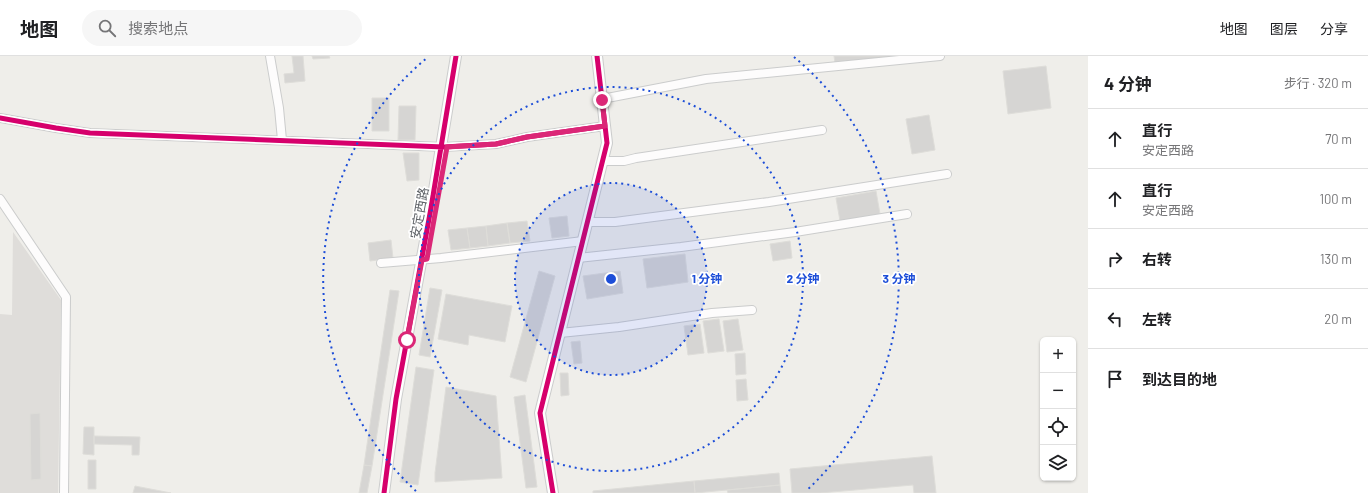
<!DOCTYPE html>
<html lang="zh">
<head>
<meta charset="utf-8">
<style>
	body { margin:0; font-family:Barlow,"Noto Sans SC",sans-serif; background:#f6f6f6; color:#202124 }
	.controls { position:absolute; right:12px; bottom:12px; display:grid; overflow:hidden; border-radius:6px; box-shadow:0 1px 3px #0004 }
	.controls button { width:36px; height:36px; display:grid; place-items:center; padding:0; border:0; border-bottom:1px solid #e0e0e0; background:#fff; color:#202124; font:20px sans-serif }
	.stop { position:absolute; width:12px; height:12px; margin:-9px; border:3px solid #db2777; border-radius:50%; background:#fff }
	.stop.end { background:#db2777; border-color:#fff; box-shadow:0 1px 4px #0008 }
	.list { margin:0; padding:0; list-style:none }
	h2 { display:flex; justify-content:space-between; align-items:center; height:52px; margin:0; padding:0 16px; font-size:17px }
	h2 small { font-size:13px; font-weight:400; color:#757577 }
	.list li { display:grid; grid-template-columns:26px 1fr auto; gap:12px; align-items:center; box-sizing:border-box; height:60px; padding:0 16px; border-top:1px solid #e0e0e0 }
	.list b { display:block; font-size:15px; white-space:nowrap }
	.list p { margin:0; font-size:13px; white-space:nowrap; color:#757577 }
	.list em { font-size:13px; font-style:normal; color:#757577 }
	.icon { flex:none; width:22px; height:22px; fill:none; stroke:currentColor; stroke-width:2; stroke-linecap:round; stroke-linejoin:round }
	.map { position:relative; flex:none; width:1088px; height:437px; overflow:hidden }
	header { display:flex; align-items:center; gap:24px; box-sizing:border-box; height:56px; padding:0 20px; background:#fff; border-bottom:1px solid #e0e0e0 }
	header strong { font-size:19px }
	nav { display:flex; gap:22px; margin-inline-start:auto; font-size:14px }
	.search { width:280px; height:36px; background:#f6f6f6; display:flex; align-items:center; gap:10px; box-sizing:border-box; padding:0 14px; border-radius:22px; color:#757577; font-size:15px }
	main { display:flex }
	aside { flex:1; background:#fff }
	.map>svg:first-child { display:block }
</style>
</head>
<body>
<header>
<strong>地图</strong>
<div class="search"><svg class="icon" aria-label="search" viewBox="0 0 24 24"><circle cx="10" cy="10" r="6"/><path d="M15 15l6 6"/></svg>搜索地点</div>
<nav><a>地图</a><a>图层</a><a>分享</a></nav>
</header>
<main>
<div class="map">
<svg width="1088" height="437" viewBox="0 0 1088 437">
	<rect width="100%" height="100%" fill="#efeeea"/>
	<path fill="#dfddda" d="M 13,176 L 61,244 L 58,437 L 0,437 L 0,258 L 12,259 Z"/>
	<path fill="#d6d5d3" stroke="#deddd9" d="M 292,0 L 303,0 L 305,25 L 285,27 L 284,18 L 294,17 Z
		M 312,0 L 329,0 L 330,2 L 313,3 Z
		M 834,0 L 912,0 L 835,7 Z
		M 1046,10 L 1051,52 L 1008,58 L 1003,15 Z
		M 372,42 L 389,42 L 389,75 L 372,75 Z
		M 399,50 L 416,50 L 415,84 L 398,84 Z
		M 929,59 L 935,94 L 912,98 L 906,63 Z
		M 403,97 L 419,97 L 419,124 L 407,125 Z
		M 876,135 L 880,158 L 840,165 L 836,142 Z
		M 567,160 L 569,180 L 552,182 L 549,162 Z
		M 527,165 L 530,185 L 510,187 L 507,167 Z
		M 507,167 L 510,187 L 488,190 L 486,170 Z
		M 486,170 L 488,190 L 470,192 L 467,172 Z
		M 467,172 L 470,192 L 451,194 L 448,174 Z
		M 391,184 L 393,202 L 370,205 L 368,187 Z
		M 790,185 L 792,202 L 773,205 L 770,188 Z
		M 685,198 L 688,226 L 647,232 L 643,203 Z
		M 539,215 L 555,220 L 526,326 L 510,321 Z
		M 620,215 L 623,237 L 587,243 L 583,220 Z
		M 430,232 L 442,234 L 430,301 L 419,299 Z
		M 390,234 L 399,235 L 372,410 L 364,409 Z
		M 446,238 L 512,250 L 505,286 L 469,279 L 468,289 L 438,283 Z
		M 719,263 L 724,295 L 708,297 L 703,265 Z
		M 738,263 L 743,294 L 727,296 L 723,265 Z
		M 700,268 L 704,297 L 688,299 L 684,270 Z
		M 580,285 L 582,307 L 574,308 L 571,286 Z
		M 745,297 L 746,318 L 736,319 L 735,298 Z
		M 416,311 L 434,314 L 418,429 L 400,426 Z
		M 560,317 L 568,317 L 569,339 L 561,340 Z
		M 746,323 L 748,344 L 737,345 L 736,324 Z
		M 446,331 L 496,340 L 502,422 L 435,426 L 435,417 Z
		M 525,339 L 537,431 L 526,432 L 514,341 Z
		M 40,357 L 41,423 L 31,424 L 30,358 Z
		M 84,371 L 94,371 L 94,399 L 83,398 Z
		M 94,380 L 140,381 L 139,399 L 132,399 L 132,389 L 94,388 Z
		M 932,400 L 936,437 L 914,437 L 913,429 L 820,437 L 792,437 L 790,413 Z
		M 88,404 L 96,404 L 96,433 L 88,433 Z
		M 364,409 L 372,410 L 367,437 L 359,437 Z
		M 779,417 L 780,429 L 695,437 L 694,425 Z
		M 694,425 L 695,437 L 593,437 L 593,435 Z
		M 780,429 L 781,437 L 728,437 L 727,434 Z
		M 135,430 L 171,437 L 133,437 Z"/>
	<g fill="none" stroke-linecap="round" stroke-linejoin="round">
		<g stroke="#cbcccc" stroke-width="10">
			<path id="minor" d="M 270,0 L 279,52 L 282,84
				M 602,43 L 706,23 L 940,0
				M 0,62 L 56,72 L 90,77 L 444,91 L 496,88 L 527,81 L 605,70
				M 602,105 L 624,105 L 636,102 L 822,74
				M 0,143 L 66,241 L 64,437
				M 587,166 L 615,166 L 769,146 L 947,118
				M 578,202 L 681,191 L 795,176 L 907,158
				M 381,207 L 441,202 L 583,185
				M 560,277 L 619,271 L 712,257 L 752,254"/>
		</g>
		<g stroke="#cbcccc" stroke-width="12">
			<path id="tertiary" d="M 384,437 L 396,343 L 431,152 L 456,0
				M 553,437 L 540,357 L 607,87 L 597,0"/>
		</g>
		<use href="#minor" stroke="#fdfcfc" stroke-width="8"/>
		<use href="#tertiary" stroke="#fdfcfc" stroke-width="10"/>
		<g stroke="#fff" stroke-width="8">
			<path id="cycleway" d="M 0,62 L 56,72 L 90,77 L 444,91 L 496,88 L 527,81 L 605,70
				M 384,437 L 396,343 L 431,152 L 456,0
				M 553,437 L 540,357 L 607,87 L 597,0"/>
		</g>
		<use href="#cycleway" stroke="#d6006c" stroke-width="5"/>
	</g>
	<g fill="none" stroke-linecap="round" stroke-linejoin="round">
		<path stroke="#db2777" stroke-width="5" d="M 407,284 L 422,204 L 427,203 L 447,91 L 496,88 L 527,81 L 605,70 L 602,44"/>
	</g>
	<circle cx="611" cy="223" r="96" fill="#1d4ed8" fill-opacity=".12"/>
	<g fill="none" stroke="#1d4ed8" stroke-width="2" stroke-dasharray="2 4">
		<circle cx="611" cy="223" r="96"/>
		<circle cx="611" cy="223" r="192"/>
		<path d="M416 435A288 288 0 0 1 428 1M794 1A288 288 0 0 1 806 435"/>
	</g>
	<g text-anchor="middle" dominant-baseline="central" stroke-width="3.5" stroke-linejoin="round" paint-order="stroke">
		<g font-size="13" fill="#5f6368" stroke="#fff">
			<text transform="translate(419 157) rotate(-80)">安定西路</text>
		</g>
	</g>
	<circle cx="611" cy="223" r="6" fill="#1d4ed8" stroke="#fff" stroke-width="2"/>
	<g font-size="12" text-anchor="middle" font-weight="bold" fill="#1d4ed8" stroke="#fff" stroke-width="3.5" stroke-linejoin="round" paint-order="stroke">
		<text x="707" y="227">1 分钟</text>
		<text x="803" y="227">2 分钟</text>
		<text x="899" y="227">3 分钟</text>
	</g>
</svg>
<div class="controls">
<button>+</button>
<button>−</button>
<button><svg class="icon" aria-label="locate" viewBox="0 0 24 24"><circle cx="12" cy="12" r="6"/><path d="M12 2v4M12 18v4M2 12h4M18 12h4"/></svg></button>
<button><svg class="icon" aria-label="layers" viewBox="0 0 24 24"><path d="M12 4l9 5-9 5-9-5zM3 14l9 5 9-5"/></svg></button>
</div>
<div class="stop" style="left:407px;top:284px"></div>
<div class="stop end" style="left:602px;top:44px"></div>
</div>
<aside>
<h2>4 分钟<small>步行 · 320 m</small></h2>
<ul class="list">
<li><svg class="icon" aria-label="ahead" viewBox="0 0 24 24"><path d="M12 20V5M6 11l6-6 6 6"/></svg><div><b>直行</b><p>安定西路</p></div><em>70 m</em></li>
<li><svg class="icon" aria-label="ahead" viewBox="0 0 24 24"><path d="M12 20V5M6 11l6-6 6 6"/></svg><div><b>直行</b><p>安定西路</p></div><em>100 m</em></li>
<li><svg class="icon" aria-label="right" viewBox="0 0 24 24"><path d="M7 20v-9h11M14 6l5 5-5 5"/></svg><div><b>右转</b></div><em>130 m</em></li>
<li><svg class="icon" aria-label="left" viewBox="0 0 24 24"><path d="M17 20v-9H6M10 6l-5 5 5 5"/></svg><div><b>左转</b></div><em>20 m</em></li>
<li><svg class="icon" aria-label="arrive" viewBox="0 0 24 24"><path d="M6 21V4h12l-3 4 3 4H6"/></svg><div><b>到达目的地</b></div></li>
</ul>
</aside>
</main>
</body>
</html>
